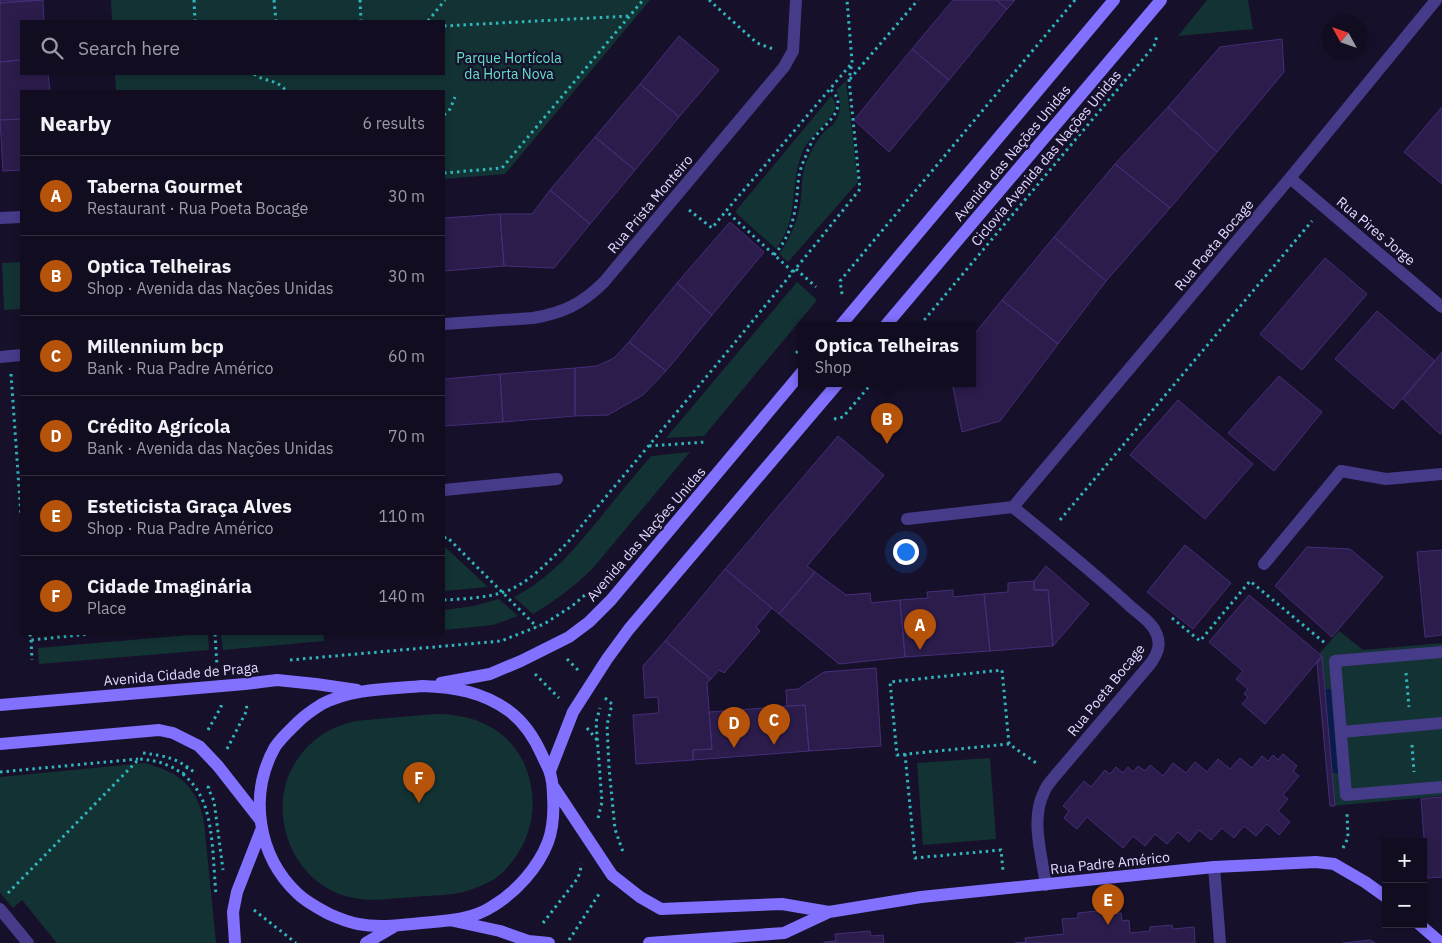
<!DOCTYPE html>
<html lang="en">
<head>
<meta charset="utf-8">
<style>
	body { margin:0; font-family:"IBM Plex Sans",sans-serif; background:#1e1a2d; color:#f1f3f6 }
	.controls { position:absolute; right:15px; bottom:15px; display:grid; overflow:hidden; border-radius:0px; box-shadow:0 2px 8px #0003 }
	.controls button { width:45px; height:45px; display:grid; place-items:center; padding:0; border:0; border-bottom:1px solid #302c3e; background:#110c20; color:#f1f3f6; font:25px sans-serif }
	.compass { position:absolute; left:1322px; top:15px; width:45px; height:45px; border-radius:50%; background:#110c20; box-shadow:0 2px 8px #0003; rotate:310deg }
	.you { position:absolute; left:905px; top:551px; width:18px; height:18px; margin:-12px; border:4px solid #fff; border-radius:50%; background:#1a73e8; box-shadow:0 0 0 8px #1a73e833 }
	.badge { display:grid; place-items:center; width:32px; height:32px; border-radius:50%; background:#b45309; color:#fff; font-size:16px; font-weight:700 }
	.pin { position:absolute; translate:-50% -41px; filter:drop-shadow(0 1px 2px #0008) }
	.pin::after { content:''; position:absolute; top:26px; width:18px; height:15px; background:inherit; clip-path:polygon(0 0,100% 0,50% 100%) }
	.popup { position:absolute; left:798px; top:322px; width:178px; height:65px; box-sizing:border-box; display:grid; place-content:center; border-radius:0px; background:#110c20; filter:drop-shadow(0 1px 4px #0005); font-size:16px; white-space:nowrap; color:#9c9ba5 }
	.popup b { font-size:19px; color:#f1f3f6 }
	.popup::after { content:''; position:absolute; left:50%; top:100%; margin-left:-10px; border:10px solid transparent; border-top-color:#110c20 }
	.list { margin:0; padding:0; list-style:none }
	h2 { display:flex; justify-content:space-between; align-items:center; height:65px; margin:0; padding:0 20px; font-size:21px }
	h2 small { font-size:16px; font-weight:400; color:#9c9ba5 }
	.list li { display:grid; grid-template-columns:32px 1fr auto; gap:15px; align-items:center; box-sizing:border-box; height:80px; padding:0 20px; border-top:1px solid #302c3e }
	.list b { display:block; font-size:19px; white-space:nowrap }
	.list p { margin:0; font-size:16px; white-space:nowrap; color:#9c9ba5 }
	.list em { font-size:16px; font-style:normal; color:#9c9ba5 }
	.icon { flex:none; width:28px; height:28px; fill:none; stroke:currentColor; stroke-width:2; stroke-linecap:round; stroke-linejoin:round }
	.map { position:relative; flex:none; width:1442px; height:943px; overflow:hidden }
	.search { position:absolute; background:#110c20; box-shadow:0 2px 8px #0003; left:20px; top:20px; width:425px; height:55px; display:flex; align-items:center; gap:12px; box-sizing:border-box; padding:0 18px; border-radius:0px; color:#9c9ba5; font-size:19px }
	.panel { position:absolute; background:#110c20; box-shadow:0 2px 8px #0003; left:20px; top:90px; width:425px; height:545px; border-radius:0px }
	.map>svg:first-child { display:block }
</style>
</head>
<body>
<div class="map">
<svg width="1442" height="943" viewBox="0 0 1442 943">
	<rect width="100%" height="100%" fill="#17102a"/>
	<path fill="#133234" d="M 111,0 L 650,0 L 505,174 L 444,179 L 444,91 L 116,91 L 115,74 L 444,74 L 444,21 L 112,21 Z
		M 1207,0 L 1248,0 L 1253,29 L 1178,36 Z
		M 846,81 L 858,182 L 788,262 L 779,254 C 791,237 799,218 801,197 C 802,182 802,169 809,156 C 813,147 817,140 823,133 C 827,129 831,127 834,123 C 842,112 842,101 836,90 Z
		M 831,96 L 834,100 L 836,107 C 834,111 831,116 828,120 C 819,131 807,140 802,153 C 789,186 800,218 776,249 L 735,212 Z
		M 21,262 L 21,309 L 4,310 L 2,263 Z
		M 797,282 L 817,300 L 704,436 L 666,438 Z
		M 690,452 L 593,568 C 575,586 555,601 533,614 L 514,597 C 552,578 578,545 604,513 C 619,494 635,475 651,456 Z
		M 444,546 L 488,587 L 444,591 Z
		M 499,599 L 518,616 L 493,625 L 444,630 L 444,610 L 474,606 Z
		M 1339,631 L 1363,650 L 1442,643 L 1442,796 L 1330,806 L 1317,663 L 1322,657 L 1319,654 Z
		M 201,634 L 208,634 L 209,650 L 39,664 L 38,648 Z
		M 221,634 L 323,634 L 324,641 L 223,650 Z
		M 435,714 C 471,714 505,726 523,761 C 539,795 535,834 511,863 C 505,870 499,877 491,881 C 484,885 475,888 467,891 C 451,896 431,895 414,897 C 394,898 374,902 354,898 C 302,889 272,832 286,783 C 294,756 317,732 345,724 C 355,720 367,720 378,719 C 397,717 416,716 435,714 Z
		M 990,758 L 996,839 L 923,845 L 917,763 Z
		M 145,763 C 180,773 197,786 204,822 L 216,943 L 57,943 L 22,900 L 13,908 L 0,893 L 0,777 Z"/>
	<path fill="#0b1b49" d="M 1325,689 L 1331,689 L 1338,773 L 1332,773 Z"/>
	<path fill="#2b1c4b" stroke="#442e77" d="M 0,0 L 41,0 L 0,3 Z
		M 43,0 L 44,21 L 21,21 L 21,60 L 0,62 L 0,3 Z
		M 953,0 L 996,0 L 1007,9 L 949,80 L 912,49 Z
		M 996,0 L 1015,0 L 1007,9 Z
		M 679,36 L 719,70 L 679,117 L 640,84 Z
		M 1282,39 L 1284,72 L 1217,152 L 1168,107 L 1220,47 Z
		M 912,49 L 949,80 L 889,152 L 854,120 Z
		M 21,60 L 21,74 L 48,74 L 50,91 L 21,91 L 21,119 L 0,120 L 0,62 Z
		M 640,84 L 679,117 L 635,170 L 595,137 Z
		M 1168,107 L 1217,152 L 1170,208 L 1115,164 Z
		M 1442,107 L 1442,184 L 1404,152 Z
		M 21,119 L 21,170 L 3,171 L 0,120 Z
		M 595,137 L 635,170 L 590,224 L 550,190 Z
		M 1115,164 L 1170,208 L 1106,281 L 1054,237 Z
		M 550,190 L 590,224 L 554,268 L 504,266 L 500,214 L 532,214 Z
		M 500,214 L 504,266 L 444,271 L 444,218 Z
		M 730,222 L 764,252 L 712,315 L 677,283 Z
		M 1054,237 L 1106,281 L 1058,344 L 1002,300 Z
		M 1325,258 L 1367,294 L 1302,370 L 1260,334 Z
		M 677,283 L 712,315 L 666,371 L 629,342 Z
		M 1002,300 L 1058,344 L 1000,421 L 962,432 L 952,383 L 972,383 L 972,337 Z
		M 1377,311 L 1435,361 L 1393,409 L 1335,359 Z
		M 629,342 L 666,371 L 643,395 L 608,415 L 575,416 L 575,368 L 597,366 L 614,358 Z
		M 1442,352 L 1442,433 L 1440,434 L 1403,399 Z
		M 575,368 L 575,416 L 503,422 L 500,374 Z
		M 500,374 L 503,422 L 444,426 L 444,379 Z
		M 1279,376 L 1322,412 L 1274,471 L 1228,433 Z
		M 1178,400 L 1253,464 L 1205,519 L 1130,455 Z
		M 838,436 L 884,475 L 807,566 L 815,572 L 779,614 L 725,569 Z
		M 1185,545 L 1231,583 L 1193,629 L 1147,592 Z
		M 1307,547 L 1350,549 L 1383,577 L 1332,637 L 1275,586 Z
		M 1442,550 L 1442,635 L 1425,637 L 1417,552 Z
		M 1046,566 L 1089,604 L 1053,646 L 1048,590 L 1034,590 L 1034,581 Z
		M 725,569 L 772,608 L 756,627 L 760,631 L 724,673 L 719,670 L 711,679 L 665,641 Z
		M 815,572 L 846,595 L 870,593 L 871,603 L 900,600 L 905,657 L 839,664 L 779,614 Z
		M 1034,581 L 1034,590 L 1048,590 L 1053,646 L 990,651 L 984,594 L 1008,592 L 1008,583 Z
		M 953,590 L 953,597 L 984,594 L 990,651 L 905,657 L 900,600 L 928,598 L 927,592 Z
		M 1249,595 L 1322,656 L 1265,724 L 1242,704 L 1248,697 L 1244,694 L 1248,689 L 1236,679 L 1243,671 L 1209,642 Z
		M 665,641 L 711,679 L 707,683 L 712,749 L 693,750 L 693,760 L 636,764 L 633,715 L 659,713 L 658,697 L 645,698 L 643,666 Z
		M 1322,656 L 1335,806 L 1330,806 L 1317,663 Z
		M 876,668 L 881,746 L 809,751 L 805,705 L 787,706 L 786,690 L 798,689 L 824,672 Z
		M 805,705 L 809,751 L 693,760 L 693,750 L 712,749 L 709,712 Z
		M 1283,754 L 1297,766 L 1293,771 L 1299,776 L 1283,795 L 1288,799 L 1278,811 L 1290,822 L 1279,835 L 1267,824 L 1256,836 L 1244,826 L 1234,838 L 1222,828 L 1211,840 L 1199,830 L 1189,842 L 1178,832 L 1167,844 L 1155,834 L 1145,846 L 1133,836 L 1123,848 L 1087,817 L 1077,829 L 1064,818 L 1069,811 L 1063,806 L 1084,781 L 1091,787 L 1105,770 L 1110,774 L 1116,767 L 1123,773 L 1128,767 L 1133,772 L 1138,766 L 1145,771 L 1150,765 L 1163,776 L 1173,763 L 1186,773 L 1195,762 L 1207,772 L 1218,759 L 1230,769 L 1240,758 L 1252,768 L 1262,756 L 1268,761 L 1273,755 L 1278,760 Z
		M 1442,797 L 1442,877 L 1427,878 L 1421,799 Z
		M 1106,910 L 1106,915 L 1121,913 L 1122,921 L 1129,920 L 1130,933 L 1150,931 L 1150,927 L 1172,925 L 1173,929 L 1194,927 L 1195,943 L 1015,943 L 1026,942 L 1025,938 L 1064,934 L 1062,919 L 1078,918 L 1078,913 Z
		M 870,931 L 871,936 L 883,935 L 884,943 L 824,943 L 824,942 L 836,941 L 835,934 Z
		M 1370,940 L 1375,943 L 1343,943 Z"/>
	<g fill="none" stroke-linecap="round" stroke-linejoin="round">
		<path stroke="#30b7bd" stroke-width="3" stroke-dasharray="2.5 4" stroke-linecap="butt" d="M 194,0 L 195,21
			M 274,0 L 276,21
			M 360,0 L 361,21
			M 709,0 L 757,43 L 773,49
			M 428,21 L 445,0
			M 444,26 L 629,16
			M 254,74 C 264,82 278,79 286,91
			M 850,79 L 918,0
			M 444,115 L 450,109 L 455,97
			M 444,173 L 502,168 L 643,0
			M 689,210 L 712,228 L 726,211
			M 774,255 C 790,237 795,217 797,195 C 798,186 798,176 801,168 C 803,162 806,156 808,150 C 810,147 811,142 813,139 C 823,125 852,108 830,89
			M 796,269 L 816,287
			M 793,272 L 726,211 L 852,63
			M 842,294 L 840,281 L 1075,0
			M 920,325 L 1154,46 L 1157,36
			M 796,353 L 802,347
			M 11,374 L 21,516
			M 834,419 L 843,417 L 872,383
			M 649,446 L 706,442
			M 1060,520 L 1312,221
			M 444,538 L 447,537 L 537,627
			M 444,600 C 463,599 483,598 501,593 C 528,585 549,561 568,542 C 666,425 765,308 860,189 L 849,80 L 852,62 L 847,0
			M 1172,618 L 1200,641 L 1250,581 L 1326,644
			M 30,634 L 31,640 L 90,634
			M 215,634 L 217,666
			M 31,640 L 32,660
			M 567,659 L 578,670
			M 290,660 L 501,641 L 544,624 L 572,606 L 585,595
			M 1406,673 L 1409,707
			M 535,674 L 559,698
			M 605,698 L 612,704 L 607,725 L 609,768 L 615,829 L 623,852
			M 587,728 L 597,740
			M 208,730 L 221,707 L 221,705
			M 1009,744 L 1002,670 L 890,682 L 897,755 L 1009,744 L 1039,765
			M 1412,745 L 1414,772
			M 227,749 L 247,710 L 246,702
			M 143,753 C 166,756 178,758 196,774
			M 905,754 L 915,858 L 1001,850 L 1003,871
			M 0,772 L 138,759
			M 183,774 C 190,780 196,787 200,795 C 214,820 213,865 216,894
			M 209,786 L 208,788 L 214,801 L 223,870
			M 598,818 L 602,802 L 596,722 L 600,708
			M 1343,848 L 1348,838 L 1347,813
			M 8,893 L 139,759 C 156,760 169,764 183,774 L 189,764
			M 254,910 L 296,943
			M 543,923 L 578,878 L 582,864
			M 569,940 L 601,891"/>
		<path stroke="#463b89" stroke-width="12" d="M 1264,564 L 1341,471"/>
		<path stroke="#463b89" stroke-width="12" d="M 1290,178 L 1442,307
			M 0,218 L 21,217
			M 444,324 L 533,318 C 563,313 582,304 604,282 L 784,67 L 793,51 L 796,0
			M 0,357 L 21,355
			M 1341,471 L 1386,479 L 1442,474
			M 444,490 L 557,479
			M 1013,507 C 1053,540 1093,572 1131,607 C 1140,615 1153,623 1157,635 C 1161,646 1157,654 1151,663 L 1055,776 C 1051,781 1046,786 1044,792 C 1030,820 1042,856 1046,885
			M 907,519 L 1013,507 L 1290,178 L 1436,0
			M 1442,652 L 1335,661 L 1346,795 L 1442,787
			M 1341,732 L 1442,723
			M 1214,867 L 1220,943
			M 0,909 L 28,943"/>
		<path stroke="#8270ff" stroke-width="12" d="M 841,325 L 1114,0
			M 886,325 L 1161,0
			M 441,683 L 490,674 L 521,661 L 569,637 L 589,622 L 611,600 L 802,372
			M 423,686 C 454,687 483,692 509,711 C 524,722 534,737 542,755 C 544,760 547,765 549,770 C 552,778 553,787 553,796 C 554,811 553,828 548,842 C 538,868 516,892 493,906 C 472,920 446,921 422,923 C 401,925 379,928 358,924 C 348,922 338,918 329,914 C 318,908 306,902 297,893 C 258,856 248,795 275,747 C 281,738 290,730 298,722 C 305,715 314,709 322,704 C 353,688 390,689 423,686 Z
			M 0,705 L 245,684 L 277,680 L 316,684 L 357,690
			M 0,744 L 159,730 L 173,733 L 199,746 L 218,766 L 261,821
			M 550,771 L 573,712 L 607,659 L 629,629 L 838,383
			M 553,786 L 612,875 L 640,897 L 661,909 L 782,904 L 829,912
			M 454,921 L 500,931 L 528,941 L 549,943
			M 1419,924 L 1441,943
			M 235,943 L 233,912 L 237,892 L 262,828
			M 366,943 L 395,926
			M 649,943 L 784,933 L 829,912 L 921,897 L 1214,867 L 1316,862 L 1334,864 L 1365,882 L 1386,897"/>
	</g>
	<g text-anchor="middle" dominant-baseline="central" stroke-width="4.5" stroke-linejoin="round" paint-order="stroke">
		<g font-size="14" fill="#63e1cf" stroke="#17102a">
			<text x="509" y="58">Parque Hortícola<tspan x="509" dy="16">da Horta Nova</tspan></text>
		</g>
		<g font-size="14" fill="#e2d9ff" stroke="#17102a">
			<text transform="translate(1012 153) rotate(-50)">Avenida das Nações Unidas</text>
			<text transform="translate(1046 158) rotate(-50)">Ciclovia Avenida das Nações Unidas</text>
			<text transform="translate(650 204) rotate(-50)">Rua Prista Monteiro</text>
			<text transform="translate(1376 231) rotate(40)">Rua Pires Jorge</text>
			<text transform="translate(1214 245) rotate(-50)">Rua Poeta Bocage</text>
			<text transform="translate(646 534) rotate(-49)">Avenida das Nações Unidas</text>
			<text transform="translate(181 674) rotate(-5)">Avenida Cidade de Praga</text>
			<text transform="translate(1106 690) rotate(-51)">Rua Poeta Bocage</text>
			<text transform="translate(1110 863) rotate(-6)">Rua Padre Américo</text>
		</g>
	</g>
</svg>
<div class="controls">
<button>+</button>
<button>−</button>
</div>
<svg class="compass" viewBox="-18 -18 36 36"><path d="M0-13l5 13h-10z" fill="#e53935"/><path d="M0 13l5-13h-10z" fill="#9c9ba5"/></svg>
<div class="you"></div>
<div class="pin badge" style="left:920px;top:650px">A</div>
<div class="pin badge" style="left:887px;top:444px">B</div>
<div class="popup"><b>Optica Telheiras</b>Shop</div>
<div class="pin badge" style="left:774px;top:745px">C</div>
<div class="pin badge" style="left:734px;top:748px">D</div>
<div class="pin badge" style="left:1108px;top:925px">E</div>
<div class="pin badge" style="left:419px;top:803px">F</div>
<div class="search"><svg class="icon" aria-label="search" viewBox="0 0 24 24"><circle cx="10" cy="10" r="6"/><path d="M15 15l6 6"/></svg>Search here</div>
<section class="panel">
<h2>Nearby<small>6 results</small></h2>
<ul class="list">
<li><span class="badge">A</span><div><b>Taberna Gourmet</b><p>Restaurant · Rua Poeta Bocage</p></div><em>30 m</em></li>
<li><span class="badge">B</span><div><b>Optica Telheiras</b><p>Shop · Avenida das Nações Unidas</p></div><em>30 m</em></li>
<li><span class="badge">C</span><div><b>Millennium bcp</b><p>Bank · Rua Padre Américo</p></div><em>60 m</em></li>
<li><span class="badge">D</span><div><b>Crédito Agrícola</b><p>Bank · Avenida das Nações Unidas</p></div><em>70 m</em></li>
<li><span class="badge">E</span><div><b>Esteticista Graça Alves</b><p>Shop · Rua Padre Américo</p></div><em>110 m</em></li>
<li><span class="badge">F</span><div><b>Cidade Imaginária</b><p>Place</p></div><em>140 m</em></li>
</ul>
</section>
</div>
</body>
</html>
